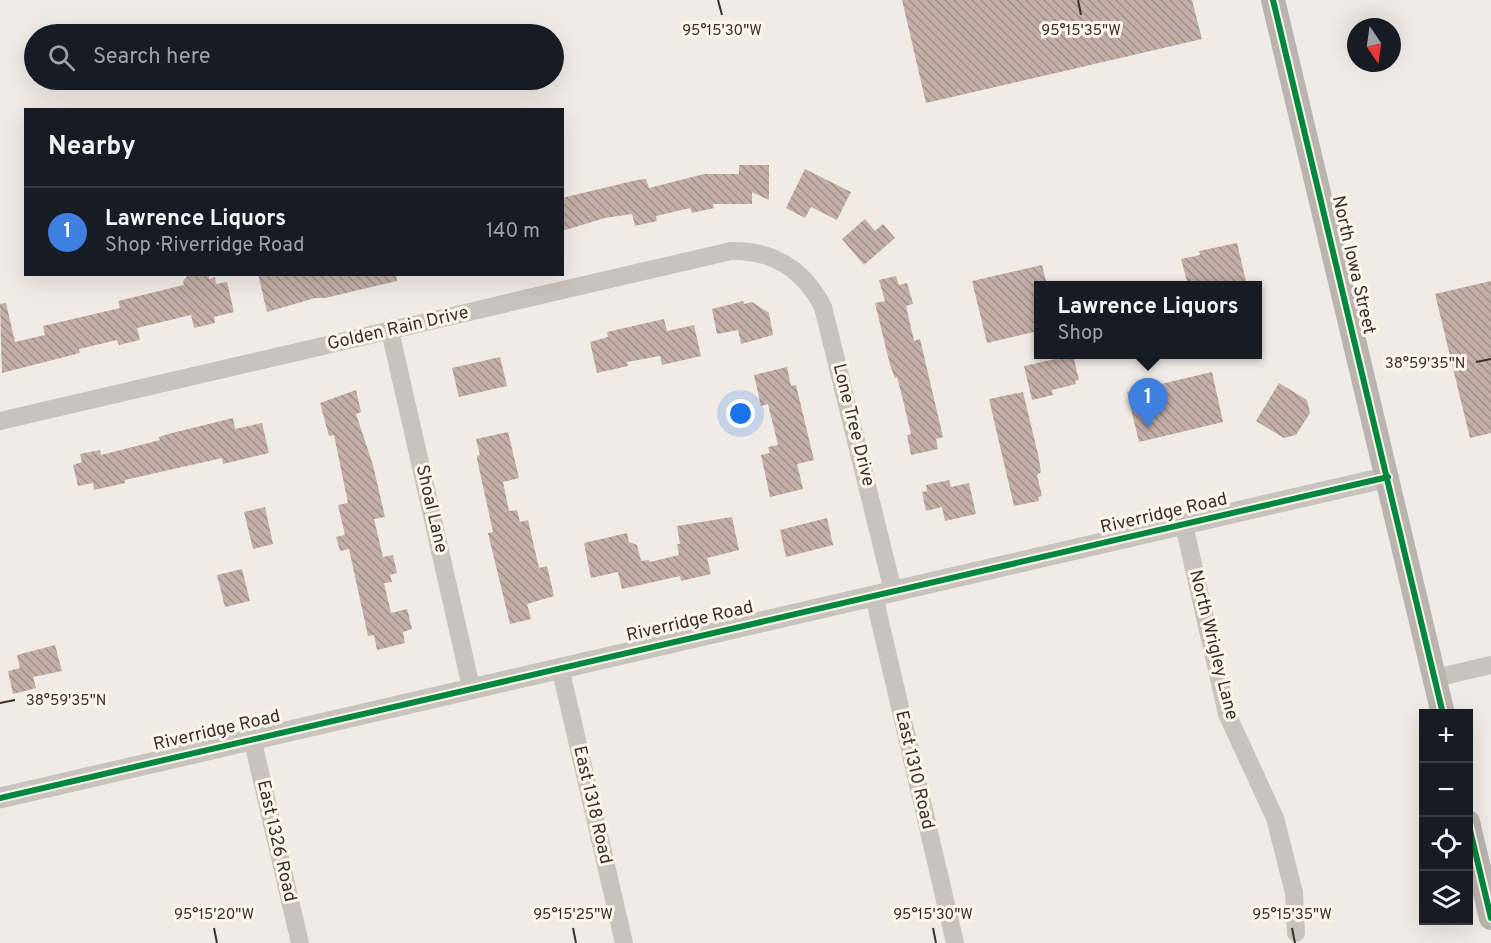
<!DOCTYPE html>
<html lang="en">
<head>
<meta charset="utf-8">
<style>
	body { margin:0; font-family:Overpass,sans-serif; background:#242831; color:#f1f3f6 }
	.controls { position:absolute; right:18px; bottom:18px; display:grid; overflow:hidden; border-radius:0px; box-shadow:0 6px 24px #0002 }
	.controls button { width:54px; height:54px; display:grid; place-items:center; padding:0; border:0; border-bottom:2px solid #363941; background:#171b24; color:#f1f3f6; font:30px sans-serif }
	.compass { position:absolute; left:1347px; top:18px; width:54px; height:54px; border-radius:50%; background:#171b24; box-shadow:0 6px 24px #0002; rotate:167deg }
	.you { position:absolute; left:741px; top:414px; width:21px; height:21px; margin:-15px; border:4px solid #fff; border-radius:50%; background:#1a73e8; box-shadow:0 0 0 9px #1a73e833 }
	.badge { display:grid; place-items:center; width:39px; height:39px; border-radius:50%; background:#7c3aed; color:#fff; font-size:20px; font-weight:700 }
	.pin { position:absolute; translate:-50% -50px; filter:drop-shadow(0 2px 3px #0008) }
	.pin::after { content:''; position:absolute; top:32px; width:21px; height:18px; background:inherit; clip-path:polygon(0 0,100% 0,50% 100%) }
	.popup { position:absolute; left:1034px; top:281px; width:228px; height:78px; box-sizing:border-box; display:grid; place-content:center; border-radius:0px; background:#171b24; filter:drop-shadow(0 2px 4px #0005); font-size:20px; white-space:nowrap; color:#9ea1a6 }
	.popup b { font-size:22px; color:#f1f3f6 }
	.popup::after { content:''; position:absolute; left:50%; top:100%; margin-left:-12px; border:12px solid transparent; border-top-color:#171b24 }
	.list { margin:0; padding:0; list-style:none }
	h2 { display:flex; justify-content:space-between; align-items:center; height:78px; margin:0; padding:0 24px; font-size:26px }
	h2 small { font-size:20px; font-weight:400; color:#9ea1a6 }
	.list li { display:grid; grid-template-columns:39px 1fr auto; gap:18px; align-items:center; box-sizing:border-box; height:90px; padding:0 24px; border-top:2px solid #363941 }
	.list b { display:block; font-size:22px; white-space:nowrap }
	.list p { margin:0; font-size:20px; white-space:nowrap; color:#9ea1a6 }
	.list em { font-size:20px; font-style:normal; color:#9ea1a6 }
	.icon { flex:none; width:33px; height:33px; fill:none; stroke:currentColor; stroke-width:2; stroke-linecap:round; stroke-linejoin:round }
	.map { position:relative; flex:none; width:1491px; height:943px; overflow:hidden }
	.search { position:absolute; background:#171b24; box-shadow:0 6px 24px #0002; left:24px; top:24px; width:540px; height:66px; display:flex; align-items:center; gap:15px; box-sizing:border-box; padding:0 21px; border-radius:33px; color:#9ea1a6; font-size:22px }
	.panel { position:absolute; background:#171b24; box-shadow:0 6px 24px #0002; left:24px; top:108px; width:540px; height:168px; border-radius:0px }
	.map>svg:first-child { display:block }
</style>
</head>
<body>
<div class="map">
<svg width="1491" height="943" viewBox="0 0 1491 943">
	<defs>
		<pattern id="building-back-hatch" width="6" height="6" patternUnits="userSpaceOnUse" patternTransform="scale(1.5)"><rect width="6" height="6" fill="#c3afa7"/><path d="M-1 5l2 2M0 0l6 6M5-1l2 2" fill="none" stroke="#a08f88"/></pattern>
	</defs>
	<rect width="100%" height="100%" fill="#f0ebe5"/>
	<path fill="url(#building-back-hatch)" d="M 902,0 L 1192,0 L 1202,39 L 926,103 Z
		M 739,165 L 769,165 L 769,200 L 752,192 L 752,204 L 713,204 L 714,208 L 692,213 L 690,208 L 656,216 L 657,221 L 635,226 L 632,214 L 605,218 L 562,231 L 562,198 L 637,180 L 646,179 L 649,188 L 704,174 L 739,174 Z
		M 805,169 L 851,192 L 837,220 L 811,207 L 805,218 L 786,208 Z
		M 865,219 L 875,231 L 883,224 L 895,238 L 864,265 L 842,239 Z
		M 1237,243 L 1247,285 L 1188,285 L 1181,259 L 1200,255 L 1199,251 Z
		M 1042,265 L 1047,285 L 1038,285 L 1038,331 L 987,343 L 972,281 Z
		M 189,274 L 209,274 L 209,279 L 215,277 L 216,284 L 227,282 L 234,312 L 214,317 L 215,323 L 194,328 L 191,315 L 137,328 L 140,340 L 119,345 L 117,340 L 79,349 L 80,353 L 2,373 L 0,304 L 6,303 L 15,342 L 45,335 L 43,326 L 120,308 L 118,301 L 184,285 L 183,281 Z
		M 258,274 L 396,274 L 397,281 L 325,298 L 315,298 L 267,312 Z
		M 896,276 L 899,285 L 907,283 L 913,304 L 906,306 L 914,341 L 920,339 L 943,437 L 936,439 L 938,449 L 911,455 L 907,435 L 911,434 L 902,396 L 897,377 L 895,378 L 890,365 L 875,303 L 885,301 L 879,280 Z
		M 1491,281 L 1491,433 L 1470,438 L 1435,294 Z
		M 743,301 L 744,304 L 752,302 L 769,313 L 773,335 L 741,344 L 738,330 L 717,334 L 712,309 Z
		M 664,319 L 667,331 L 694,325 L 701,356 L 662,365 L 660,356 L 627,362 L 628,366 L 597,373 L 590,342 L 608,337 L 607,332 Z
		M 1073,355 L 1079,380 L 1075,381 L 1076,384 L 1052,390 L 1053,395 L 1032,400 L 1024,366 Z
		M 500,357 L 507,386 L 459,397 L 452,368 Z
		M 787,367 L 791,386 L 796,385 L 814,460 L 797,464 L 803,489 L 770,497 L 761,455 L 770,453 L 768,447 L 778,445 L 768,404 L 761,406 L 754,375 Z
		M 1212,372 L 1223,422 L 1139,442 L 1127,392 Z
		M 1279,383 L 1307,400 L 1310,413 L 1296,435 L 1284,438 L 1256,421 Z
		M 356,390 L 361,412 L 356,414 L 373,465 L 385,517 L 374,519 L 383,557 L 393,555 L 397,573 L 390,575 L 392,582 L 384,583 L 391,613 L 407,609 L 412,629 L 403,632 L 405,643 L 377,650 L 374,635 L 368,636 L 349,549 L 340,551 L 336,537 L 345,535 L 338,505 L 348,503 L 334,435 L 329,436 L 320,403 Z
		M 1023,392 L 1038,454 L 1041,472 L 1037,475 L 1042,496 L 1038,497 L 1039,501 L 1014,506 L 989,399 Z
		M 233,418 L 235,429 L 262,423 L 269,453 L 223,464 L 222,458 L 125,480 L 125,483 L 94,490 L 93,483 L 78,486 L 73,465 L 82,462 L 80,454 L 100,450 L 101,455 L 160,440 L 159,437 L 172,433 Z
		M 508,432 L 519,478 L 503,482 L 509,511 L 517,510 L 520,522 L 528,520 L 539,568 L 547,566 L 554,596 L 527,604 L 531,619 L 510,624 L 488,533 L 493,532 L 477,459 L 477,456 L 480,455 L 476,439 Z
		M 949,480 L 951,487 L 969,483 L 976,514 L 945,521 L 942,507 L 926,511 L 922,492 L 927,491 L 926,485 Z
		M 265,507 L 273,544 L 253,549 L 244,512 Z
		M 732,517 L 739,550 L 707,558 L 711,574 L 681,581 L 680,576 L 622,589 L 618,572 L 591,578 L 584,543 L 627,533 L 629,542 L 637,545 L 641,561 L 649,560 L 650,562 L 679,555 L 677,544 L 680,544 L 677,526 Z
		M 827,518 L 833,545 L 786,557 L 780,530 Z
		M 242,569 L 250,601 L 225,607 L 217,575 Z
		M 55,645 L 62,671 L 33,677 L 36,688 L 13,694 L 8,671 L 20,668 L 17,655 Z"/>
	<g fill="none" stroke-linecap="round" stroke-linejoin="round">
		<path stroke="#c9c3be" stroke-width="18" d="M 390,331 L 471,687
			M 0,421 L 731,251 C 773,250 804,270 823,307 L 893,591
			M 1184,525 L 1227,714 L 1275,818 L 1294,893 L 1296,933
			M 874,596 L 955,943
			M 560,667 L 624,943
			M 1435,678 L 1491,665
			M 252,738 L 300,943"/>
		<path stroke="#c9c3be" stroke-width="21" d="M 0,798 L 1388,477"/>
		<path stroke="#bab3ae" stroke-width="24" d="M 1273,0 L 1443,714
			M 1468,822 L 1491,918"/>
		<g stroke="#fbf5ee" stroke-width="10">
			<path id="cycleway" d="M 1273,0 L 1443,714
				M 0,798 L 1388,477
				M 1468,822 L 1491,918"/>
		</g>
		<use href="#cycleway" stroke="#00873e" stroke-width="6"/>
	</g>
	<path fill="none" stroke="#3b302b" stroke-width="2" d="M 718,0 L 722,15M 1078,0 L 1081,15M 1476,362 L 1491,359M 0,703 L 15,700M 214,928 L 217,943M 573,928 L 576,943M 933,928 L 936,943M 1292,928 L 1295,943"/>
	<g text-anchor="middle" dominant-baseline="central" stroke-width="6" stroke-linejoin="round" paint-order="stroke">
		<g font-size="18" fill="#3b302b" stroke="#fbf5ee">
			<text transform="translate(1353 265) rotate(77)">North Iowa Street</text>
			<text transform="translate(398 329) rotate(-13)">Golden Rain Drive</text>
			<text transform="translate(853 425) rotate(76)">Lone Tree Drive</text>
			<text transform="translate(431 509) rotate(77)">Shoal Lane</text>
			<text transform="translate(1164 514) rotate(-13)">Riverridge Road</text>
			<text transform="translate(690 622) rotate(-13)">Riverridge Road</text>
			<text transform="translate(1213 645) rotate(76)">North Wrigley Lane</text>
			<text transform="translate(217 731) rotate(-13)">Riverridge Road</text>
			<text transform="translate(914 770) rotate(77)">East 1310 Road</text>
			<text transform="translate(592 805) rotate(77)">East 1318 Road</text>
			<text transform="translate(276 841) rotate(77)">East 1326 Road</text>
		</g>
	</g>
	<g font-size="15" text-anchor="middle" fill="#3b302b" stroke="#fbf5ee" stroke-width="6" stroke-linejoin="round" paint-order="stroke">
		<text x="722" y="35">95°15'30"W</text>
		<text x="1081" y="35">95°15'35"W</text>
		<text x="1425" y="368">38°59'35"N</text>
		<text x="66" y="705">38°59'35"N</text>
		<text x="214" y="919">95°15'20"W</text>
		<text x="573" y="919">95°15'25"W</text>
		<text x="933" y="919">95°15'30"W</text>
		<text x="1292" y="919">95°15'35"W</text>
	</g>
</svg>
<div class="controls">
<button>+</button>
<button>−</button>
<button><svg class="icon" aria-label="locate" viewBox="0 0 24 24"><circle cx="12" cy="12" r="6"/><path d="M12 2v4M12 18v4M2 12h4M18 12h4"/></svg></button>
<button><svg class="icon" aria-label="layers" viewBox="0 0 24 24"><path d="M12 4l9 5-9 5-9-5zM3 14l9 5 9-5"/></svg></button>
</div>
<svg class="compass" viewBox="-18 -18 36 36"><path d="M0-13l5 13h-10z" fill="#e53935"/><path d="M0 13l5-13h-10z" fill="#9ea1a6"/></svg>
<div class="you"></div>
<div class="pin badge" style="left:1148px;top:428px;background:#3f7fe0">1</div>
<div class="popup"><b>Lawrence Liquors</b>Shop</div>
<div class="search"><svg class="icon" aria-label="search" viewBox="0 0 24 24"><circle cx="10" cy="10" r="6"/><path d="M15 15l6 6"/></svg>Search here</div>
<section class="panel">
<h2>Nearby<small></small></h2>
<ul class="list">
<li><span class="badge" style="background:#3f7fe0">1</span><div><b>Lawrence Liquors</b><p>Shop · Riverridge Road</p></div><em>140 m</em></li>
</ul>
</section>
</div>
</body>
</html>
